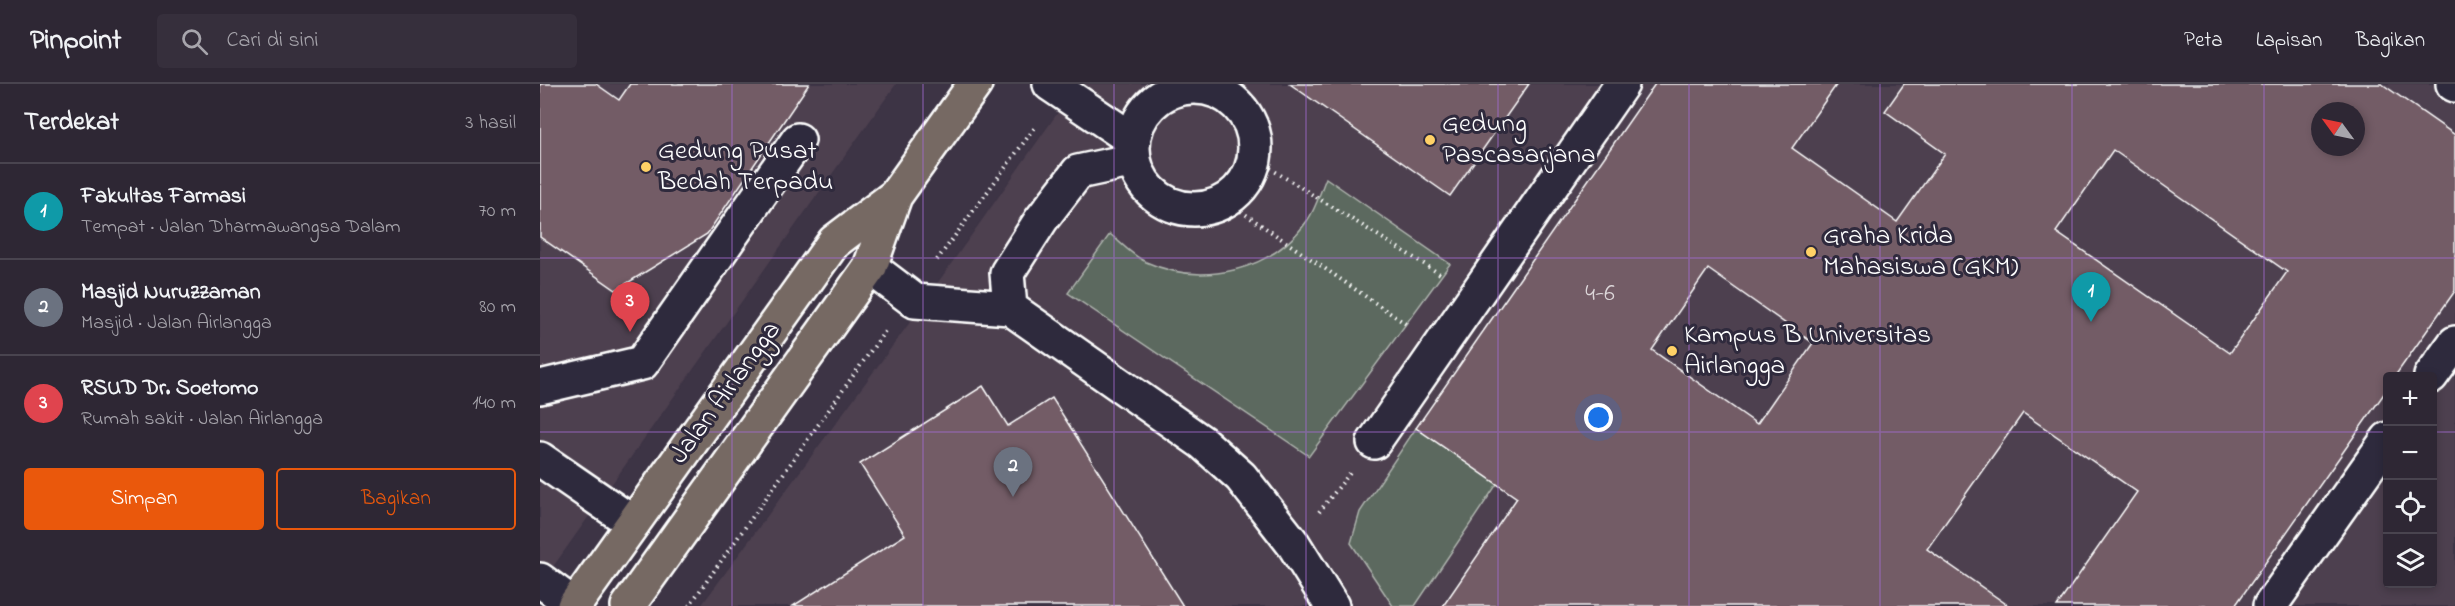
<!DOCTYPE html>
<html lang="id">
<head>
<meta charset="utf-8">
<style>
	body { margin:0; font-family:"Indie Flower",sans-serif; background:#362f3c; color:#f1f3f6 }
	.controls { position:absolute; right:18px; bottom:18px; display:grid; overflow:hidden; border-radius:6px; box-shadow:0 3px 9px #0003 }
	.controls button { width:54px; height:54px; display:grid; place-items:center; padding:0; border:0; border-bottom:2px solid #49444f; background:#2e2734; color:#f1f3f6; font:30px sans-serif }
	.compass { position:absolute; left:1771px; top:18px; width:54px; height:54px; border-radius:50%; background:#2e2734; box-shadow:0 3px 9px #0003; rotate:303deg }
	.you { position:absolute; left:1059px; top:334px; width:21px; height:21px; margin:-15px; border:4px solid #fff; border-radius:50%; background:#1a73e8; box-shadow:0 0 0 9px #1a73e833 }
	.badge { display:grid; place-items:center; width:39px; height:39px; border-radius:50%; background:#ea580c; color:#fff; font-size:20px; font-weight:700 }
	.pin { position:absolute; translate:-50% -50px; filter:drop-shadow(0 2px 3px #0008) }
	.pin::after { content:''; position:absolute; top:32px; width:21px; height:18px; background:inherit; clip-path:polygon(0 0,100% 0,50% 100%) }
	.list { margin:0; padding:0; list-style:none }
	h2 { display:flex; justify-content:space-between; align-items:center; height:78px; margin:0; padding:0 24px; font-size:26px }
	h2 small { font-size:20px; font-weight:400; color:#a7a5ac }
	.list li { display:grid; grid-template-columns:39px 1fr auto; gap:18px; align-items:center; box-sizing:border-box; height:96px; padding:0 24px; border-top:2px solid #49444f }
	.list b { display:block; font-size:22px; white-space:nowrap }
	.list p { margin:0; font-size:20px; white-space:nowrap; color:#a7a5ac }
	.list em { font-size:20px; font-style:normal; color:#a7a5ac }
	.actions { display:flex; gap:12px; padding:18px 24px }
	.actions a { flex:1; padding:14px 0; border:2px solid #ea580c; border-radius:6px; text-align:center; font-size:21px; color:#ea580c }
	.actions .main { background:#ea580c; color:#fff }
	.icon { flex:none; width:33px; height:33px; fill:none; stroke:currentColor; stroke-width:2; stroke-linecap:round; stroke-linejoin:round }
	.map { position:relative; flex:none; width:1915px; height:522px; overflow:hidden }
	header { display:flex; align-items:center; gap:36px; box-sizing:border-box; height:84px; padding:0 30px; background:#2e2734; border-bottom:2px solid #49444f }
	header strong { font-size:28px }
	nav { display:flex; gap:33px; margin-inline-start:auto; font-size:21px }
	.search { width:420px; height:54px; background:#362f3c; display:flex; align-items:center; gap:15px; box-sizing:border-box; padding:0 21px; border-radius:6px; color:#a7a5ac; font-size:22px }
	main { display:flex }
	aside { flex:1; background:#2e2734 }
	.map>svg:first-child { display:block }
</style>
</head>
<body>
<header>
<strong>Pinpoint</strong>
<div class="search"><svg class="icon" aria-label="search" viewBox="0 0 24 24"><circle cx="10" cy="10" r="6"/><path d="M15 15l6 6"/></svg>Cari di sini</div>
<nav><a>Peta</a><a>Lapisan</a><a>Bagikan</a></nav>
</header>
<main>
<aside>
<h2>Terdekat<small>3 hasil</small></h2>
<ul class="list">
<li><span class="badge" style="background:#0f9aa8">1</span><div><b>Fakultas Farmasi</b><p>Tempat · Jalan Dharmawangsa Dalam</p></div><em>70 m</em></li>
<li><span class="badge" style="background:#6b7280">2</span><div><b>Masjid Nuruzzaman</b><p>Masjid · Jalan Airlangga</p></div><em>80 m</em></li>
<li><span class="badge" style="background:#e0444e">3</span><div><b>RSUD Dr. Soetomo</b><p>Rumah sakit · Jalan Airlangga</p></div><em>140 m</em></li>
</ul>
<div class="actions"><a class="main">Simpan</a><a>Bagikan</a></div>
</aside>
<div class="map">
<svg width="1915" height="522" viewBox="0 0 1915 522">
	<rect width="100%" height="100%" fill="#3d3445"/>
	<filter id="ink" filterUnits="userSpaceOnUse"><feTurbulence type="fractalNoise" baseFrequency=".0167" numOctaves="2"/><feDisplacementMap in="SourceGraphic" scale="12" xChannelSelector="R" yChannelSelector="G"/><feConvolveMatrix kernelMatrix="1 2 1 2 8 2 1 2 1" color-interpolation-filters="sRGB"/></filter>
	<g filter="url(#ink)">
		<path fill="#4d404f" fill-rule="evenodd" d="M 0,0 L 356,0 L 0,501 Z
			M 538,0 L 1915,0 L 1915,522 L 161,522 L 368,241 ZM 1780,27 L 1816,27 L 1816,63 L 1780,63 ZM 1848,292 L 1892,292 L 1892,500 L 1848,500 Z"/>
		<path fill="#5c695e" stroke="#aeb4ae" stroke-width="1.5" d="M 786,94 L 910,180 L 769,372 L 528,209 L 570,150 C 581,159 593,172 606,178 C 662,203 731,188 767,137 C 776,125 780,108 786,94 Z
			M 876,344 L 957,400 L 875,522 L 853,522 L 811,459 L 820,428 Z"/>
		<path fill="#735b66" stroke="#fff" stroke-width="1.5" fill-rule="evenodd" d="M 0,0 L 56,0 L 79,16 L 90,0 L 269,0 L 167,150 L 76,206 L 0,153 Z
			M 750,0 L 989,0 L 910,112 Z
			M 1115,0 L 1297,0 L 1252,64 L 1357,138 L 1405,70 L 1345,27 L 1364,0 L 1842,0 L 1915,51 L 1915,207 L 1855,292 L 1848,292 L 1848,304 L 1695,522 L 1517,522 L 1597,408 L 1483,329 L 1387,465 L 1469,522 L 903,522 L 977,414 L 876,344 ZM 1780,27 L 1816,27 L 1816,63 L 1780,63 ZM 1573,66 L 1747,188 L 1690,269 L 1516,148 ZM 1168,185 L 1273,259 L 1217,340 L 1112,266 Z
			M 443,302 L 468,342 L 512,314 L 643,522 L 253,522 L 365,451 L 320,380 Z"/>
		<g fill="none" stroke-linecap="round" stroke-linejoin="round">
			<g stroke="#fff" stroke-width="38">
				<path id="minor" d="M 510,0 L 593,56
					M 1913,0 L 1915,1
					M593 64a61 61 0 1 1 122 0a61 61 0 1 1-122 0Z
					M 330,183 L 375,217 L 470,224 L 663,359 L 701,393 L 754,461 L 792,522
					M 470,224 L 467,189 L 501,136 L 538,88 L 594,76
					M 1891,292 L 1915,259
					M 0,303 L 102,279 L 258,56
					M 834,358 L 1082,0
					M 0,375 L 93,439
					M 0,496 L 34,521
					M 1730,522 L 1848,355"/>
			</g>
			<g stroke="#fff" stroke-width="38">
				<path id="major" d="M 34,522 L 294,158 L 355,112
					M 88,522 L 330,183 L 355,112 L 435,0"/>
			</g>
			<path stroke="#fff" stroke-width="4" stroke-dasharray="1.5 4.5" stroke-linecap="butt" d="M 715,75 L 900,190
				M 686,117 L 866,240
				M 397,176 L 496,42
				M 779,428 L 810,389
				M 149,522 L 345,247"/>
			<use href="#minor" stroke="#2f2a3d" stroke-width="33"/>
			<use href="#major" stroke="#766964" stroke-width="33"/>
		</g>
	</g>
	<path fill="none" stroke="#a36bd2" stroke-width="1.5" stroke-opacity="0.55" d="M 192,0 L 192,522M 383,0 L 383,522M 574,0 L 574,522M 766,0 L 766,522M 958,0 L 958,522M 1149,0 L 1149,522M 1340,0 L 1340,522M 1532,0 L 1532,522M 1724,0 L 1724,522M 0,174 L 1915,174M 0,348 L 1848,348M 1892,348 L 1915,348"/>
	<g fill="#ffd166" stroke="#2f2a3d" stroke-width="2">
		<circle cx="890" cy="56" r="6"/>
		<circle cx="106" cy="83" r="6"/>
		<circle cx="1271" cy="168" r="6"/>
		<circle cx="1132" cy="267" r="6"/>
	</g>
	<g text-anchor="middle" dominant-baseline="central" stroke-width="6" stroke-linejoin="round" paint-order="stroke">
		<g font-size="24" fill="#dcd6d9">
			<text x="1060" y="210">4-6</text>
		</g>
		<g font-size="27" fill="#fff" stroke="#2f2a3d" text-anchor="start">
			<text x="902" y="40">Gedung<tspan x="902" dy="31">Pascasarjana</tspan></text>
			<text x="118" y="67">Gedung Pusat<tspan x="118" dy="31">Bedah Terpadu</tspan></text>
			<text x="1283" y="152">Graha Krida<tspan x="1283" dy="31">Mahasiswa (GKM)</tspan></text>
			<text x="1144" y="251">Kampus B Universitas<tspan x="1144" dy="31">Airlangga</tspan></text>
		</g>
		<g font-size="27" fill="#fff" stroke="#2f2a3d">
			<text transform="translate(186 309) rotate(-54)">Jalan Airlangga</text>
		</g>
	</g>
</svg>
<div class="controls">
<button>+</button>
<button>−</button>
<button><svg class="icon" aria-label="locate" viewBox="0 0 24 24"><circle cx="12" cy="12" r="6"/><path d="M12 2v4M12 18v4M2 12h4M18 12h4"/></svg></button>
<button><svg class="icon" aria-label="layers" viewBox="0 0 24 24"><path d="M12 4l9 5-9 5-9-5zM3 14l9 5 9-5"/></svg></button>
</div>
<svg class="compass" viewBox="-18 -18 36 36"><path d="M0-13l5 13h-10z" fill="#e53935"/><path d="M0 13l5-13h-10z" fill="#a7a5ac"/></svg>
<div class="you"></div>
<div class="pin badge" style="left:1551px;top:238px;background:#0f9aa8">1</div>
<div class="pin badge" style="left:473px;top:413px;background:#6b7280">2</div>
<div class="pin badge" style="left:90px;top:248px;background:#e0444e">3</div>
</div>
</main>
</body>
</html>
